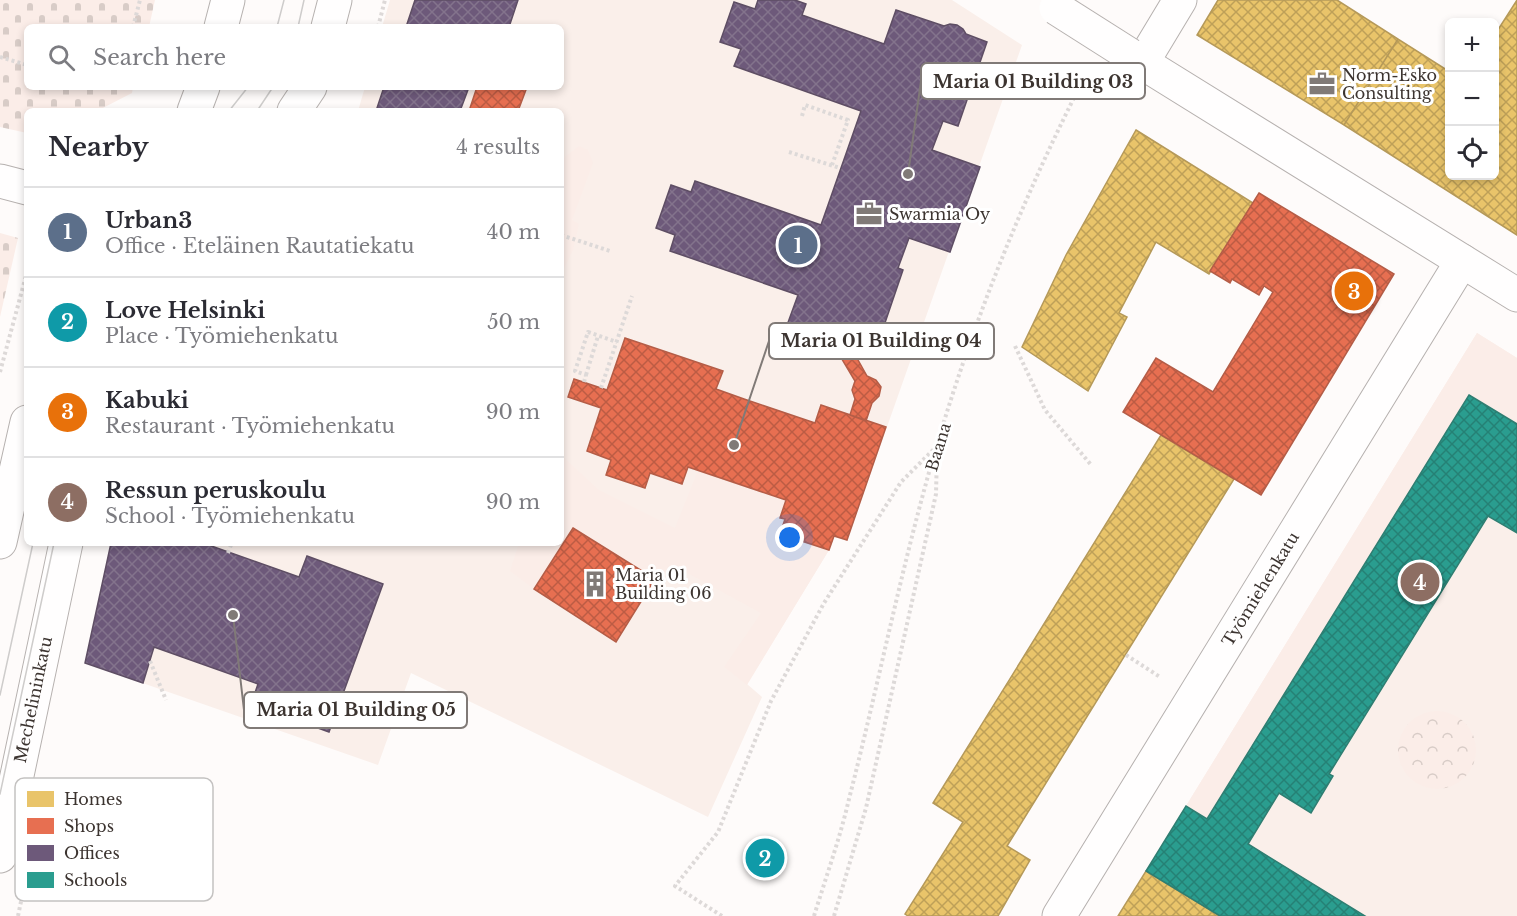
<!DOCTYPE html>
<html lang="en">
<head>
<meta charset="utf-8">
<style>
	body { margin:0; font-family:"Libre Baskerville",serif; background:#f7f7f7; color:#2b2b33 }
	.controls { position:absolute; right:18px; top:18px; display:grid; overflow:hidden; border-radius:9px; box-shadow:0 3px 9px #0003 }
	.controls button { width:54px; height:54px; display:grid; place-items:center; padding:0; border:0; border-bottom:2px solid #e1e1e2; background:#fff; color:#2b2b33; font:30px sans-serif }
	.you { position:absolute; left:790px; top:538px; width:21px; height:21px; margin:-15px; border:4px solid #fff; border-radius:50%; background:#1a73e8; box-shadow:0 0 0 9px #1a73e833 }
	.badge { display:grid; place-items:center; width:39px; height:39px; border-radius:50%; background:#807a77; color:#fff; font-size:20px; font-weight:700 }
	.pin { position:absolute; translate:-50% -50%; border:3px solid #fff; box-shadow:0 2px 6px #0006 }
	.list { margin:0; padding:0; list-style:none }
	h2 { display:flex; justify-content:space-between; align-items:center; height:78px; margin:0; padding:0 24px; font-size:26px }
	h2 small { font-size:20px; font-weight:400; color:#7c7c81 }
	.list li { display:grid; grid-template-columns:39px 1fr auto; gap:18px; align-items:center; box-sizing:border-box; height:90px; padding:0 24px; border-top:2px solid #e1e1e2 }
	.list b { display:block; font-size:22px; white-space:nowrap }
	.list p { margin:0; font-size:20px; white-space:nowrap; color:#7c7c81 }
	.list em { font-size:20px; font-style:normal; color:#7c7c81 }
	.icon { flex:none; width:33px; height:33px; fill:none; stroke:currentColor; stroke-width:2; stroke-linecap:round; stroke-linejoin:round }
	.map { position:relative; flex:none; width:1517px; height:916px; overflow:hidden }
	.search { position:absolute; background:#fff; box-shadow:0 3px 9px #0003; left:24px; top:24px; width:540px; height:66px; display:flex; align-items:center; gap:15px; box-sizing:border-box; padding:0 21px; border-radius:9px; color:#7c7c81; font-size:22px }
	.panel { position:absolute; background:#fff; box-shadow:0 3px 9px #0003; left:24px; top:108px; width:540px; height:438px; border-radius:9px }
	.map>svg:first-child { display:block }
</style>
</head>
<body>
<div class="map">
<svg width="1517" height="916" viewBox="0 0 1517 916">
	<defs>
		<pattern id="cemetery-stones" width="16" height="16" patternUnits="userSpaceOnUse" patternTransform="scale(1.5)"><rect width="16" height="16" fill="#fbede8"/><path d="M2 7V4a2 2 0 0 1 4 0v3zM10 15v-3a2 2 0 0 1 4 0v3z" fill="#d8ccc7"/></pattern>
		<pattern id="park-crowns" width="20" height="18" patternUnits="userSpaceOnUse" patternTransform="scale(1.5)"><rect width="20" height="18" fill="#fbede8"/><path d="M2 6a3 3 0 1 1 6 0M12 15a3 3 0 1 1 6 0" fill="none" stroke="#d8ccc7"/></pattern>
		<pattern id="homes-cross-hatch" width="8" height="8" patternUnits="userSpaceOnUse" patternTransform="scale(1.5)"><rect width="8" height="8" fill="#e9c46a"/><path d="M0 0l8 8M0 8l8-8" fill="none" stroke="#bea058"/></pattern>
		<pattern id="shops-cross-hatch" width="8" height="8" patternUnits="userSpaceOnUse" patternTransform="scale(1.5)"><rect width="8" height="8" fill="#e76f51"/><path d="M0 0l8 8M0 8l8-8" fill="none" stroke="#bc5c44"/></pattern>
		<pattern id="offices-cross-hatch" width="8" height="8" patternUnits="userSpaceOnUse" patternTransform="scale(1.5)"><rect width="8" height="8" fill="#6d597a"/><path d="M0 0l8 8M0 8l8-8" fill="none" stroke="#83738c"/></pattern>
		<pattern id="schools-cross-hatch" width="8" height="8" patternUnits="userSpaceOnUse" patternTransform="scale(1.5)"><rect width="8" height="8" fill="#2a9d8f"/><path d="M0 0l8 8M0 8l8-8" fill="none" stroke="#258175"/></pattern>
	</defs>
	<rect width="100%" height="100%" fill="#fefbfa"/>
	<path fill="#faefea" d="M 390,0 L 952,0 L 1022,45 L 847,540 L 834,536 L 829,550 L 747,684 L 762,697 L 708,817 L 411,673 L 378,765 L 85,663 L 111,543 L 561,543 L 561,111 L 358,111 L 365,87 L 561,87 L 561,27 L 382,27 Z
		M 1477,333 L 1517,358 L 1517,916 L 1220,916 L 1146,871 Z"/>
	<path fill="#fbede8" d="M 579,146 L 588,150 L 593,163 L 572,220 L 579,224 L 573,250 L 561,275 L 561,160 Z
		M 1477,333 L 1517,358 L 1517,424 L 1469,395 L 1207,819 L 1186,806 Z
		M 561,455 L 599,490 L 675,528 L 698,470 L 786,500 L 780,517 L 785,519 L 780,534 L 829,550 L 747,685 L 724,667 L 761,613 L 673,565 L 655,579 L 573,528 L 534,589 L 510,571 L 519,543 L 561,543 Z"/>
	<path fill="url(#cemetery-stones)" d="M 0,0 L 155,0 L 149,27 L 27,27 L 27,87 L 133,87 L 132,93 L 97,111 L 27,111 L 27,133 L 0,127 Z
		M 0,233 L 18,238 L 0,317 Z"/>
	<path fill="url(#park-crowns)" d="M1398 750a39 39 0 1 1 78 0a39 39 0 1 1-78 0Z"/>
	<path fill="url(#homes-cross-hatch)" stroke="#b59959" stroke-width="1.5" d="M 1218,0 L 1337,0 L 1398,39 L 1344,125 L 1197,35 Z
		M 1517,0 L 1517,235 L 1344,125 L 1398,39 L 1450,72 L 1450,176 L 1494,176 L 1494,36 Z
		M 1136,130 L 1253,203 L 1209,274 L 1156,242 L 1119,313 L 1127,317 L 1088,391 L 1022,347 L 1066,255 Z
		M 1161,435 L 1234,479 L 1007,846 L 1030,860 L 998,916 L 908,916 L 905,914 L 963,822 L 933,803 Z
		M 1146,871 L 1220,916 L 1118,916 Z"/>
	<path fill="url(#shops-cross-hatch)" stroke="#b45d47" stroke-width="1.5" d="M 477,87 L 527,87 L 518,111 L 469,111 Z
		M 1259,193 L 1394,274 L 1261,495 L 1123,412 L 1156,358 L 1213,392 L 1273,292 L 1264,286 L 1259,295 L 1232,279 L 1230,283 L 1210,271 Z
		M 625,338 L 723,371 L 716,389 L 744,399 L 815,423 L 821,405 L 886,427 L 847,540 L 834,536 L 829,550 L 780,534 L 785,519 L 780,518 L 786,500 L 688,467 L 682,484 L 650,473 L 645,488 L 606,475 L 611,460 L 587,451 L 601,408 L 568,397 L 574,379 L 607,390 Z
		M 853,351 L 867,376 L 876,380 L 881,387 L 879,396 L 872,403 L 866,421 L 850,415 L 855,399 L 852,390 L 855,381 L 840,356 Z
		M 573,528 L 655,579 L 616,642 L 534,589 Z"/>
	<path fill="url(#offices-cross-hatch)" stroke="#5e4e64" stroke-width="1.5" d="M 415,0 L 518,0 L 509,27 L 406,27 Z
		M 758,0 L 795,0 L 806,4 L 802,15 L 884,44 L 896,10 L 944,26 L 950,24 L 957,25 L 963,29 L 966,34 L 987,42 L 958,126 L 943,121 L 932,150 L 980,167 L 950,252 L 909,238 L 898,268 L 903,270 L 873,358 L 853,351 L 844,355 L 835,354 L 827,341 L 786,328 L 798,295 L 670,251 L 675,235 L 656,228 L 671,185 L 691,192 L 695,181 L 821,225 L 861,111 L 734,66 L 741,49 L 720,42 L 734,2 L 755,9 Z
		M 384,87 L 469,87 L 460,111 L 376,111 Z
		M 111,543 L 203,543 L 299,577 L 307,556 L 383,584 L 329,732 L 251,704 L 258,684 L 154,647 L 143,683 L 85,663 Z"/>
	<path fill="url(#schools-cross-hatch)" stroke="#2f7e72" stroke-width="1.5" d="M 1469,395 L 1517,424 L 1517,533 L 1488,516 L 1329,774 L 1333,776 L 1311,813 L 1279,793 L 1248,844 L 1365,916 L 1220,916 L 1146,871 L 1186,806 L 1207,819 Z"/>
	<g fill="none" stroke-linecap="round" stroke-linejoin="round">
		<g stroke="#b6b1af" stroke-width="35">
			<g id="minor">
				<path d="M 1130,55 L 1517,295"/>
				<path d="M 1142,63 L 1180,0"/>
				<path d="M 0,181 L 27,188"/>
				<path id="s1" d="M 1059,916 L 1462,261"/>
			</g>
		</g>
		<g stroke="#b6b1af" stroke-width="35">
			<g id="primary">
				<path d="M 221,27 L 228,0"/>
				<path d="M 328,27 L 335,0"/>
				<path d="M 194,111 L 203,87"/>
				<path d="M 294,111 L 310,87"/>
				<path d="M 0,542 L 27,422"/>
				<path id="s2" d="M 0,856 L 66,543"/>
			</g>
		</g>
		<path stroke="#ddd9d8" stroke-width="4" stroke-dasharray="3 3" stroke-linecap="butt" d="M 133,27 L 140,0
			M 378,27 L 385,0
			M 0,57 L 27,65
			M 561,73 L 563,74
			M 802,116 L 805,105 L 848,120 L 832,165
			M 789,152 L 840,168
			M 561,235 L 610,251
			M 1015,346 L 1045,410 L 1092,466
			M 0,372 L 27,272
			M 586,375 L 598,336
			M 584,382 L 586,375 L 575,371 L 588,332 L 617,342
			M 601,388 L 632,296
			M 204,544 L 204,543
			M 228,553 L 231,545 L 233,543
			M 1126,655 L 1160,677
			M 150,661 L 166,700
			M 18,916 L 24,887
			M 722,916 L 675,886 L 718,832 L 771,701 L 824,603 L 901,482 L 936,447
			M 814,916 C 826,877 840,838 849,799 C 879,682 902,564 936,448 C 974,319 1025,193 1086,74
			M 834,916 L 866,808 L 936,494 L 937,454"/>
		<use href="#minor" stroke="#fffefe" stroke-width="33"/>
		<use href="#primary" stroke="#fffefe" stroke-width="33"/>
		<path stroke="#cecccb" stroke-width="1.5" d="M 277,27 L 284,0
			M 298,27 L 304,0
			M 229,111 L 248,87
			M 257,111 L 273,87
			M 0,695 L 33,543
			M 0,794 L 54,543"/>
		<g stroke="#b6b1af" stroke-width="35" stroke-linecap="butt">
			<path id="minor-bridge" d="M 1056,8 L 1130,55"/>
		</g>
		<use href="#minor-bridge" stroke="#fffefe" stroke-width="33"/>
	</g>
	<defs>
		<g id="office-bare" transform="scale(2.07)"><path d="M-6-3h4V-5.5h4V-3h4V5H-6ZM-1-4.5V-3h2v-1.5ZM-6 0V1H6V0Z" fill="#807a77" stroke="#fff" stroke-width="2.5" paint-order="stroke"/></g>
		<g id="building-bare" transform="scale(2.07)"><path d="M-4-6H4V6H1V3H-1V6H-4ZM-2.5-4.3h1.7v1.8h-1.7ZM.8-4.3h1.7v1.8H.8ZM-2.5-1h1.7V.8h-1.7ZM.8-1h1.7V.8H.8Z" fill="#807a77" stroke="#fff" stroke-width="2.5" paint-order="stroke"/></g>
	</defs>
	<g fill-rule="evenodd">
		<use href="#office-bare" x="1322" y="84"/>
		<use href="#office-bare" x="869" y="214"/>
		<use href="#building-bare" x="595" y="584"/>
	</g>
	<g text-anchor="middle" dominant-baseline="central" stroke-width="6" stroke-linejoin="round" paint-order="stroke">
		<g font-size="16" fill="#3c3430" stroke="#fff" text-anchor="start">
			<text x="1342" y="75">Norm-Esko<tspan x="1342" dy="18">Consulting</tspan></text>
			<text x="889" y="214">Swarmia Oy</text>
			<text x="615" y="575">Maria 01<tspan x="615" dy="18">Building 06</tspan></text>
		</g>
		<g font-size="16" fill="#3c3430" stroke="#fff">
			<text transform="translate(938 447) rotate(-73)">Baana</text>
			<text stroke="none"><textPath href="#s1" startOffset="384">Työmiehenkatu</textPath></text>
			<text stroke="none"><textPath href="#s2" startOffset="160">Mechelininkatu</textPath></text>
		</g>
	</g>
	<rect x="15" y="778" width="198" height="123" rx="9" fill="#fff" stroke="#c4c2c1" stroke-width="1.5"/>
	<rect x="27" y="791" width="27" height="16" fill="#e9c46a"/>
	<rect x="27" y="818" width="27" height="16" fill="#e76f51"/>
	<rect x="27" y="845" width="27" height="16" fill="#6d597a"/>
	<rect x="27" y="872" width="27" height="16" fill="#2a9d8f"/>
	<g font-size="16" fill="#3c3430">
		<text x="64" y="805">Homes</text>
		<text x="64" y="832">Shops</text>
		<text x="64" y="859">Offices</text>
		<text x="64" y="886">Schools</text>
	</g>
	<path fill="none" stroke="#807a77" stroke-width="2" d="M908 174L921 81M734 445L769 341M233 615L244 710"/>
	<g fill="#807a77" stroke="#fff" stroke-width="2">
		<circle cx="908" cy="174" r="6"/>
		<circle cx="734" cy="445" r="6"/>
		<circle cx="233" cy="615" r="6"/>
	</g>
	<g fill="#fff" stroke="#807a77" stroke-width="2">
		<rect x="921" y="63" width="224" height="36" rx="6"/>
		<rect x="769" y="323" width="225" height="36" rx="6"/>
		<rect x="244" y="692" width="223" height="36" rx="6"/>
	</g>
	<g font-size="18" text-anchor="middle" font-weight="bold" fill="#3c3430">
		<text x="1033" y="88">Maria 01 Building 03</text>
		<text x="881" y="347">Maria 01 Building 04</text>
		<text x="356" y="716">Maria 01 Building 05</text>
	</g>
</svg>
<div class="controls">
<button>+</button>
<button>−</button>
<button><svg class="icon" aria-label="locate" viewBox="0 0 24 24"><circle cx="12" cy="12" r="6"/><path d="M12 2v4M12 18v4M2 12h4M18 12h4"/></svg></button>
</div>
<div class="you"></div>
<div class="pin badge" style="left:798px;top:245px;background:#5c6f8a">1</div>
<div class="pin badge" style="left:765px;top:858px;background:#0f9aa8">2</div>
<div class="pin badge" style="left:1354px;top:291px;background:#e8710a">3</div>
<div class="pin badge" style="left:1420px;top:582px;background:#8d6e63">4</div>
<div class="search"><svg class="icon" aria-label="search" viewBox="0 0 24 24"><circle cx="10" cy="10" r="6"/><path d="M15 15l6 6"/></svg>Search here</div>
<section class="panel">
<h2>Nearby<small>4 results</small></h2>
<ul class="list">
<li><span class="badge" style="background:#5c6f8a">1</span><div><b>Urban3</b><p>Office · Eteläinen Rautatiekatu</p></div><em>40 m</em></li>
<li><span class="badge" style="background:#0f9aa8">2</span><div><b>Love Helsinki</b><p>Place · Työmiehenkatu</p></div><em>50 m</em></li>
<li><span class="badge" style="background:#e8710a">3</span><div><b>Kabuki</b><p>Restaurant · Työmiehenkatu</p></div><em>90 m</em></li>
<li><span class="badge" style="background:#8d6e63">4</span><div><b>Ressun peruskoulu</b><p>School · Työmiehenkatu</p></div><em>90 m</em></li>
</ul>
</section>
</div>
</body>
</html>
